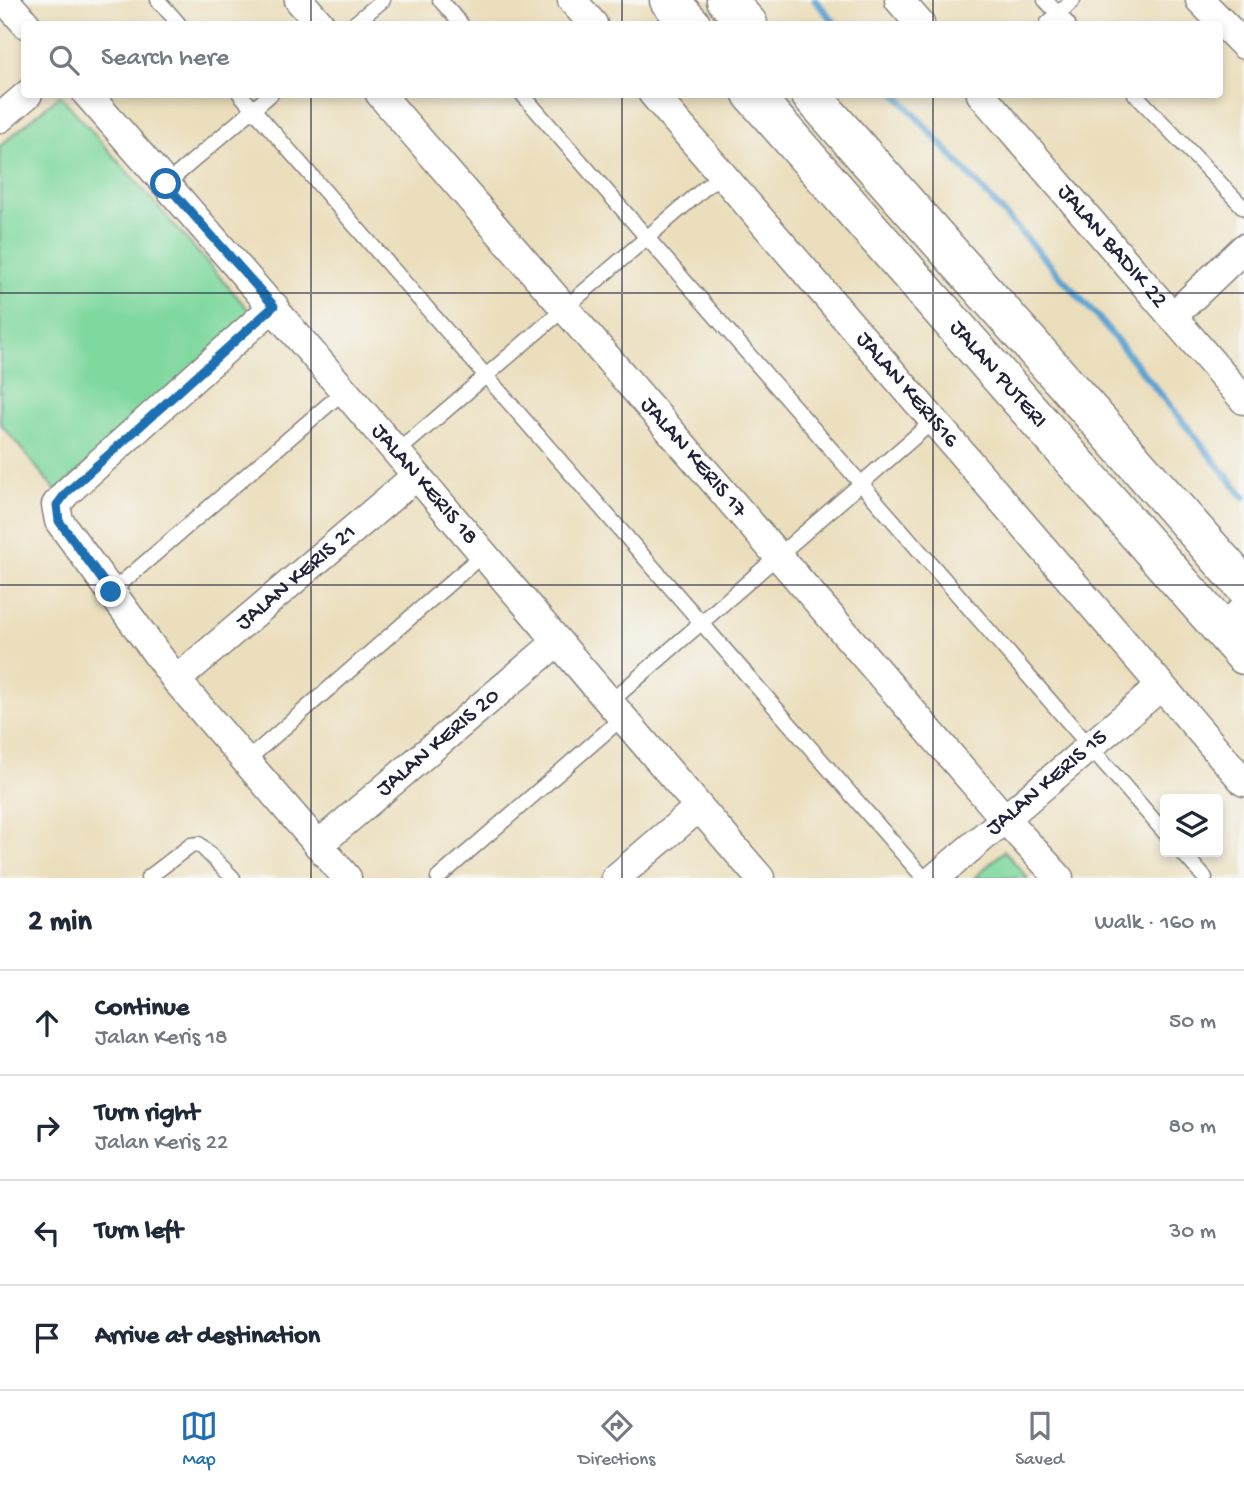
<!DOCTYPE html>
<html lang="en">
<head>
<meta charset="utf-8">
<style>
	body { margin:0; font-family:"Gochi Hand",sans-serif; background:#f2f2f3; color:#1f2937 }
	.controls { position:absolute; right:21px; bottom:21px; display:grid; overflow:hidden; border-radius:7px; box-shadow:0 4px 10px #0003 }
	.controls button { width:63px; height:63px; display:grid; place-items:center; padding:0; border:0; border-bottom:2px solid #e0e1e3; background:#fff; color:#1f2937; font:35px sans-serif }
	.stop { position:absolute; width:21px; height:21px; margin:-16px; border:5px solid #1f6fb2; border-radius:50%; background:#fff }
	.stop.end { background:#1f6fb2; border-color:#fff; box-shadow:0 2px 7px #0008 }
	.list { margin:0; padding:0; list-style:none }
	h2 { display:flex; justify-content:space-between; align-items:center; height:91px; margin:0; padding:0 28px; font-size:30px }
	h2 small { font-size:23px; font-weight:400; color:#747a83 }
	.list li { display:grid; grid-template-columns:46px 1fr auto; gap:21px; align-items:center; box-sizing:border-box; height:105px; padding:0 28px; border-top:2px solid #e0e1e3 }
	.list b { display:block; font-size:26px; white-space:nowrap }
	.list p { margin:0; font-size:23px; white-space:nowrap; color:#747a83 }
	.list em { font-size:23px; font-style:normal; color:#747a83 }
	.icon { flex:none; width:38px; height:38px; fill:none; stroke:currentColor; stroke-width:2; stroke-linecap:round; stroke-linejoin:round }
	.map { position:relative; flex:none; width:1244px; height:878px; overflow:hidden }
	.search { position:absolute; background:#fff; box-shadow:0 4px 10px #0003; left:21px; right:21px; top:21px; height:77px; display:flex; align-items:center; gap:18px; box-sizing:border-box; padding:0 24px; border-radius:7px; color:#747a83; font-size:26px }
	.sheet { height:511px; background:#fff }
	nav { display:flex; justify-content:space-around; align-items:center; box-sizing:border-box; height:98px; border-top:2px solid #e0e1e3; background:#fff; font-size:19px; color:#747a83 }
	nav a { display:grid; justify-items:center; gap:4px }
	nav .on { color:#1f6fb2 }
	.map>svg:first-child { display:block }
</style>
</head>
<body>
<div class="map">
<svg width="1244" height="878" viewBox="0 0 1244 878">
	<rect width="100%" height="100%" fill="#f6f6f2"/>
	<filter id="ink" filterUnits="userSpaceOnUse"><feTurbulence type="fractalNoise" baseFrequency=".0143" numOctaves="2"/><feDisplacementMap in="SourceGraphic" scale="14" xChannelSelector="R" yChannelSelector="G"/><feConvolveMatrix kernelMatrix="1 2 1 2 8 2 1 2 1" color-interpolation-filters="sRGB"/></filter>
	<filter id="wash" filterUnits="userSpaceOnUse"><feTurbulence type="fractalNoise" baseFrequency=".00686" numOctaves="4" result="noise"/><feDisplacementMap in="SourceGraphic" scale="28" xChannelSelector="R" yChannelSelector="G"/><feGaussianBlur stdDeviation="1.57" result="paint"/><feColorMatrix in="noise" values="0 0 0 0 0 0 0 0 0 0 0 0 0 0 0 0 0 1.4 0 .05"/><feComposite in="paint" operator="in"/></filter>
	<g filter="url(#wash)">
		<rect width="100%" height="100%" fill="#ebdebc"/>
		<path fill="#7fd89e" stroke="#507d6c" stroke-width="2" d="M 60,95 L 254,316 L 56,491 L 0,423 L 0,146 Z
			M 1004,851 L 1028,878 L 974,878 Z"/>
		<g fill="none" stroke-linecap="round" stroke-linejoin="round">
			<path stroke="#5aa1d0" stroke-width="7" d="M 815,0 L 836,24
				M 896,94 L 1101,321 L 1244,497"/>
		</g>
	</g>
	<g filter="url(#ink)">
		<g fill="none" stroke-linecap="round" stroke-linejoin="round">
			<g stroke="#86807c" stroke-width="17">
				<path id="service" d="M 158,0 L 179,24
					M 440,0 L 461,24
					M 1045,0 L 1068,24
					M 354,24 L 383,0
					M 1047,24 L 1073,0
					M 240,94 L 924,878
					M 522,94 L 1165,833
					M 1135,94 L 1244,208
					M 166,184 L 271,94
					M 396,453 L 721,174
					M 111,592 L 344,391
					M 609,703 L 933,421
					M 246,761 L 482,555
					M 1182,852 L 1205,878
					M 148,878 L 191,845 L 199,844 L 233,878
					M 438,878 L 622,718"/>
			</g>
			<g stroke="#86807c" stroke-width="31">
				<g id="minor">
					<path d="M 5,0 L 26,24"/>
					<path d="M 299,0 L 320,24"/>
					<path d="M 572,0 L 593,24"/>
					<path d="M 899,0 L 920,24"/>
					<path d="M 1200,0 L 1244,45"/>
					<path id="s1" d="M 87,94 C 315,352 535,617 760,878"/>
					<path id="s2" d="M 380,94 L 1005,819 L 1059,878"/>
					<path id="s3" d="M 653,94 L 1244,782"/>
					<path id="s4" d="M 981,94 L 1244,400"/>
					<path d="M 0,118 L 28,94"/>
					<path d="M 274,306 L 66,493 L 56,505 L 59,521 L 176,680 L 347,878"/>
					<path d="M 1174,315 L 1244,248"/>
					<path d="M 1222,629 L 1244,609"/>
					<path id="s5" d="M 176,680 L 415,477"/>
					<path id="s6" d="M 318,845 L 557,642"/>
					<path d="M 616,878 L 699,807"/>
					<path id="s7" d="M 935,878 L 1160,687"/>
				</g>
			</g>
			<g stroke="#86807c" stroke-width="41">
				<g id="secondary">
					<path d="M 669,0 L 691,24"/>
					<path d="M 726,0 L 748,24"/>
					<path id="s8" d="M 752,94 L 1244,655"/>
					<path d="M 810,94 L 1244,586"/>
				</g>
			</g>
			<use href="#service" stroke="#fff" stroke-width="14"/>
			<use href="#minor" stroke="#fff" stroke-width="28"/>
			<use href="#secondary" stroke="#fff" stroke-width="38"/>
		</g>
	</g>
	<g fill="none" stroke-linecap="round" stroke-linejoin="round" filter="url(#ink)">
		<path stroke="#1f6fb2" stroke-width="9" d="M 111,592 L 59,521 L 57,505 L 66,493 L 274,306 L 166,184"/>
	</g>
	<path fill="none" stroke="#22223b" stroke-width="2" stroke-opacity="0.55" d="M 311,0 L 311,24M 622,0 L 622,24M 933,0 L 933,24M 311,94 L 311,878M 622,94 L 622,878M 933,94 L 933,878M 0,293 L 1244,293M 0,585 L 1244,585"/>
	<g text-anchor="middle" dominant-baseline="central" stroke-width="7" stroke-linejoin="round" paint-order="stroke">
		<g font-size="23" fill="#22223b" stroke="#f6f6f2">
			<text stroke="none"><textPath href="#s4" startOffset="201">JALAN BADIK 22</textPath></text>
			<text stroke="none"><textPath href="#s8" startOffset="373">JALAN PUTERI</textPath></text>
			<text stroke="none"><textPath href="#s3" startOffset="390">JALAN KERIS16</textPath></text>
			<text stroke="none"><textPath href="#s2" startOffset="480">JALAN KERIS 17</textPath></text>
			<text stroke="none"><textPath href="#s1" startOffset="516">JALAN KERIS 18</textPath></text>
			<text stroke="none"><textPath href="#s5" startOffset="158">JALAN KERIS 21</textPath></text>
			<text stroke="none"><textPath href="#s6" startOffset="158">JALAN KERIS 20</textPath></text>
			<text stroke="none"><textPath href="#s7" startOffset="147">JALAN KERIS 15</textPath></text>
		</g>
	</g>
</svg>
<div class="controls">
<button><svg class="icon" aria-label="layers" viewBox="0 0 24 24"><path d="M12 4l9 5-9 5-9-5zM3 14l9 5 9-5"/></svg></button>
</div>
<div class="stop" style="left:166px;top:184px"></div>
<div class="stop end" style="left:111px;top:592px"></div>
<div class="search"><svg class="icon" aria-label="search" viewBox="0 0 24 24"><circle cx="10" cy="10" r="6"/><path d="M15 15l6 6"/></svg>Search here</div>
</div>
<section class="sheet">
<h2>2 min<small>Walk · 160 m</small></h2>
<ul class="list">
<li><svg class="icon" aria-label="ahead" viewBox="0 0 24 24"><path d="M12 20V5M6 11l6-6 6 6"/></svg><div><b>Continue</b><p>Jalan Keris 18</p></div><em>50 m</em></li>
<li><svg class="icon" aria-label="right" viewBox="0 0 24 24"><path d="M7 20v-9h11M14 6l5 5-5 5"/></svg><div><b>Turn right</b><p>Jalan Keris 22</p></div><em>80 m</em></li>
<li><svg class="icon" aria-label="left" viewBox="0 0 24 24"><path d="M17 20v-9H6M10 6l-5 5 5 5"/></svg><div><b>Turn left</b></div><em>30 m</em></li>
<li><svg class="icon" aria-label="arrive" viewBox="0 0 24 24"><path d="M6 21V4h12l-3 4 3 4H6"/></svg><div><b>Arrive at destination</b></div></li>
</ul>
</section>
<nav>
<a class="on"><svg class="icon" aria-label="map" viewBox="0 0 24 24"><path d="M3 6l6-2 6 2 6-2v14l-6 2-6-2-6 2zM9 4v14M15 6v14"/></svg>Map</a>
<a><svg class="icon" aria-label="directions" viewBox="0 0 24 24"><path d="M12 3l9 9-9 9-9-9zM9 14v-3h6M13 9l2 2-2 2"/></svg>Directions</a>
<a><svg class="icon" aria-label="saved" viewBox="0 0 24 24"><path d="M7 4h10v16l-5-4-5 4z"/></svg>Saved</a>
</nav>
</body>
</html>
